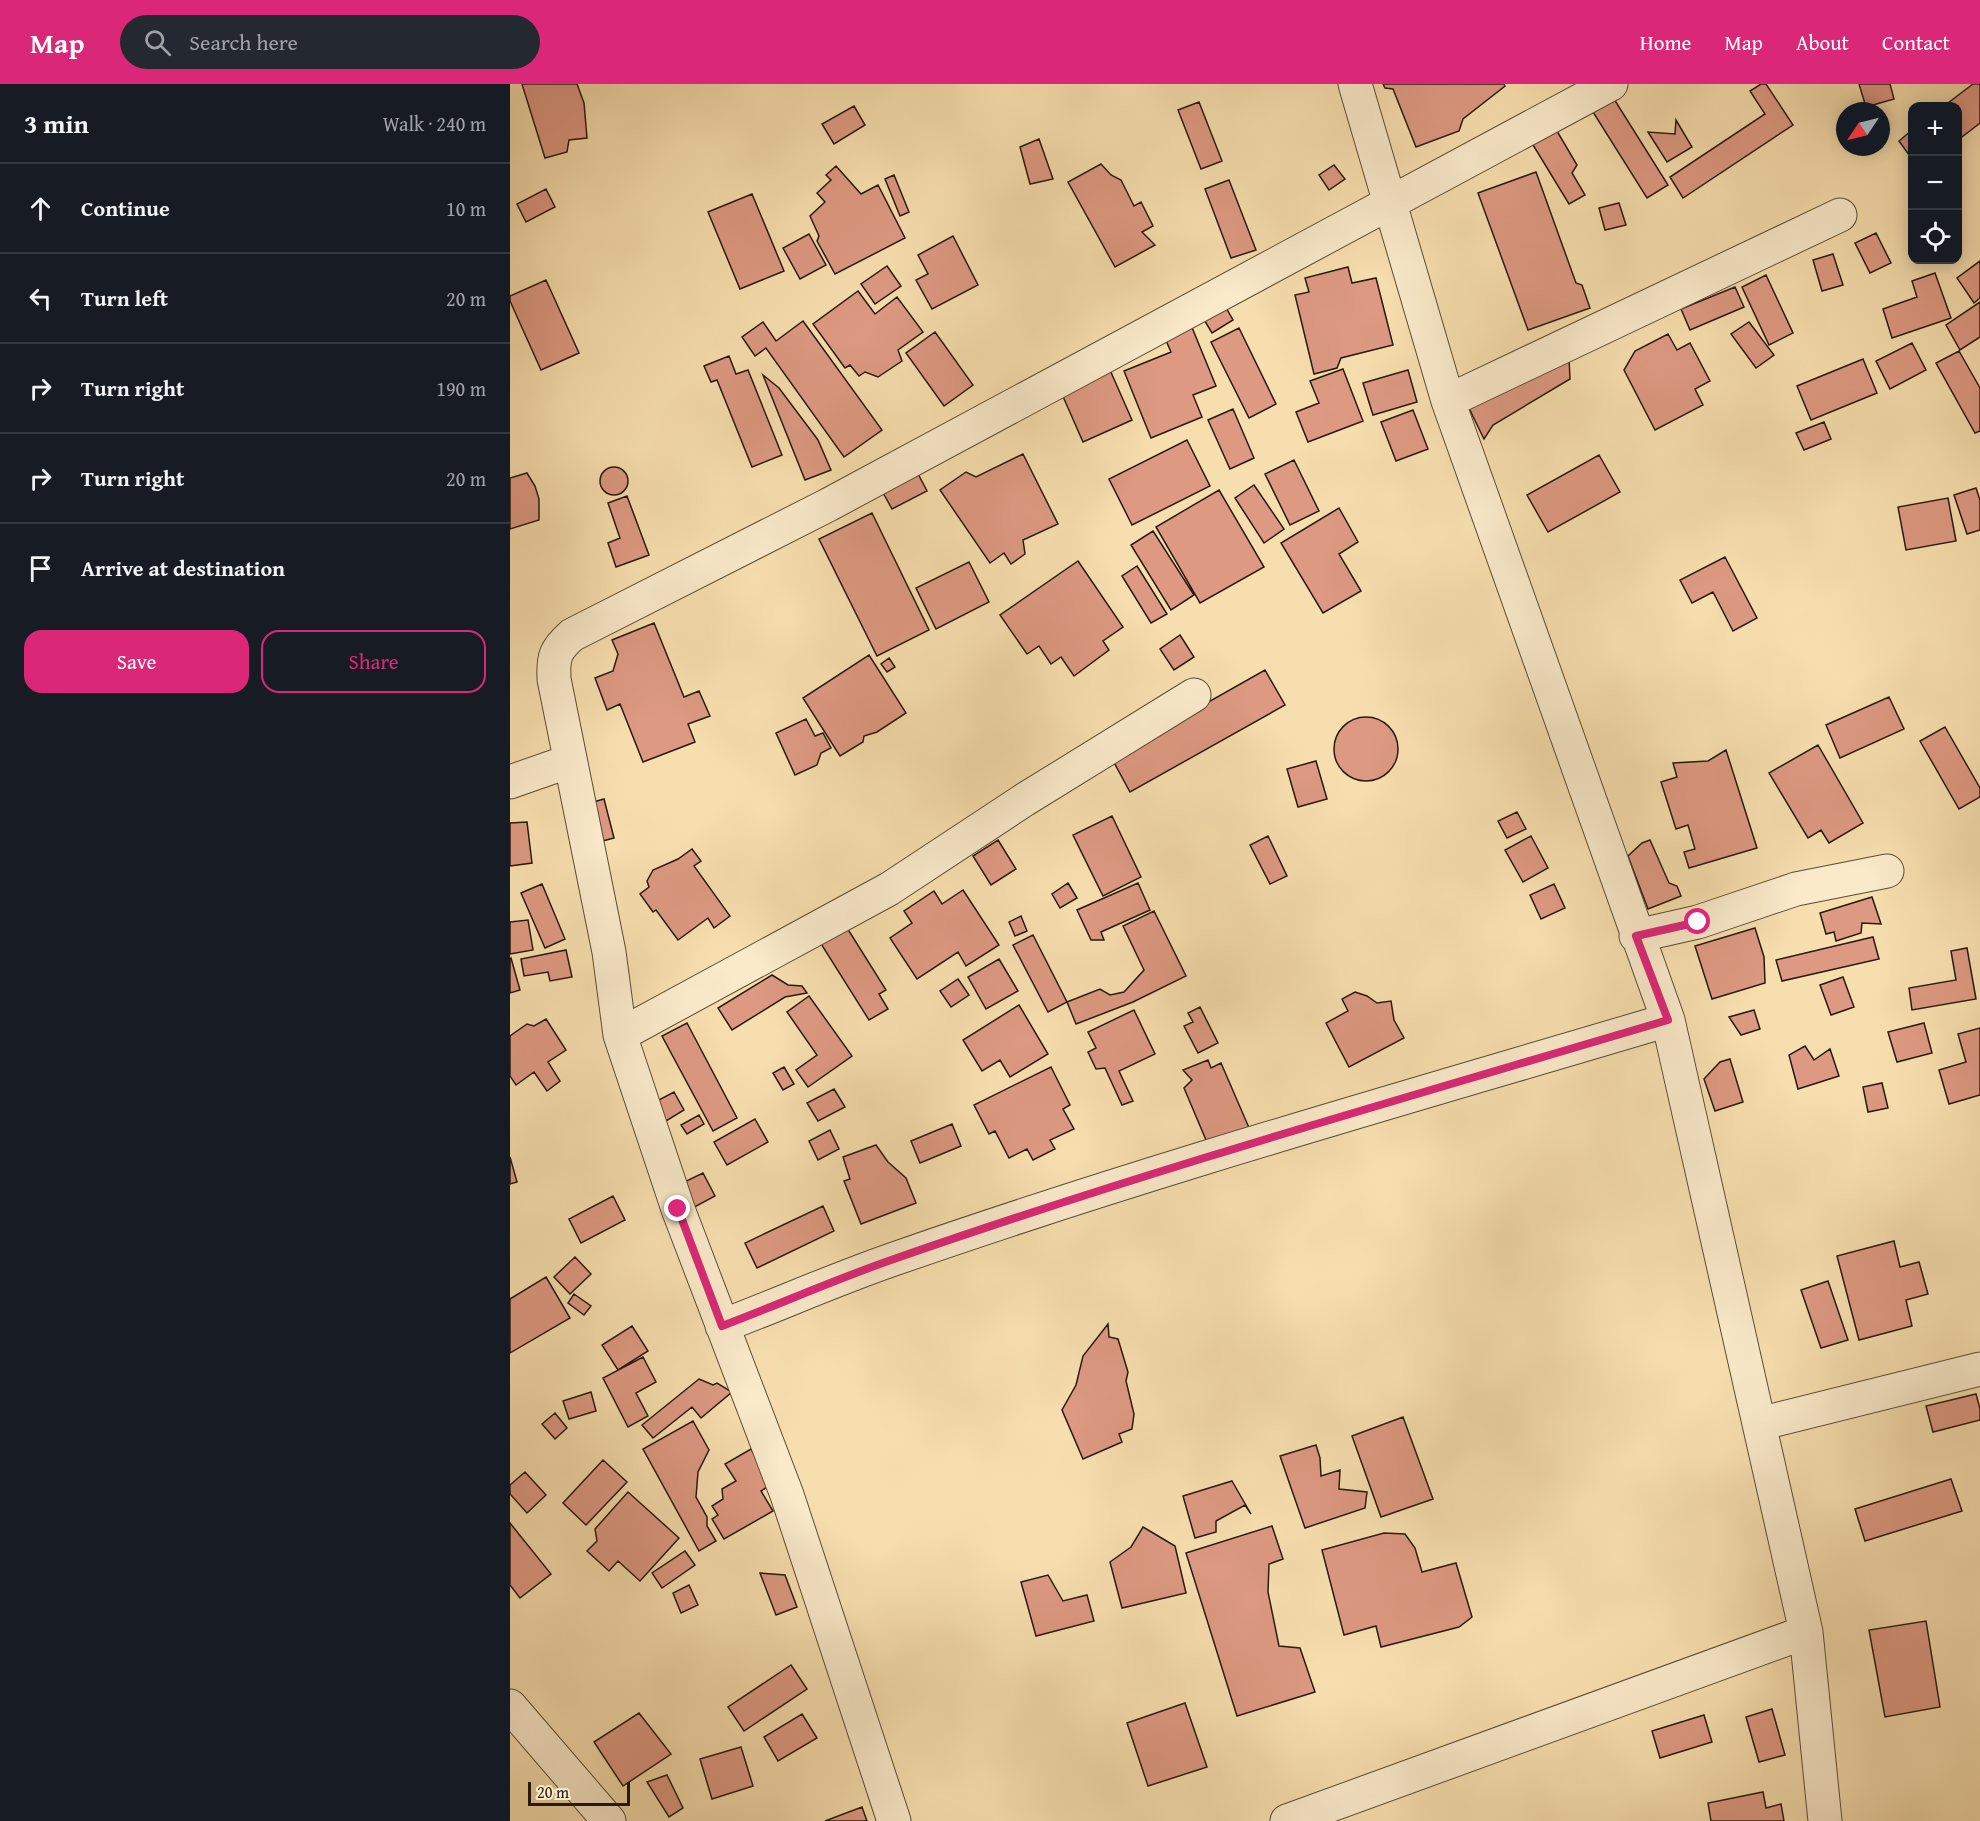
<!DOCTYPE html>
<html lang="en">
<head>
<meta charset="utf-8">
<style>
	body { margin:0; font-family:"Gentium Book Plus",serif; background:#242831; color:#f1f3f6 }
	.controls { position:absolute; right:18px; top:18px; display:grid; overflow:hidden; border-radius:12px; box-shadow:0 3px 15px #0003 }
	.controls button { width:54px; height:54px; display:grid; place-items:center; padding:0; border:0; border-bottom:2px solid #363941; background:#171b24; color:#f1f3f6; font:30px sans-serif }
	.compass { position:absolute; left:1326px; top:18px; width:54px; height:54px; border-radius:50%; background:#171b24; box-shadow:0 3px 15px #0003; rotate:235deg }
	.scale { position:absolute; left:18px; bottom:15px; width:102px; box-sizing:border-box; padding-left:6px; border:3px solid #261b0c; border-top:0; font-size:16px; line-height:21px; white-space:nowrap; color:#261b0c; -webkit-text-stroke:4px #faeaca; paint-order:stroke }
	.stop { position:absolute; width:18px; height:18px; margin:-14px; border:4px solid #db2777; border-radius:50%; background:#fff }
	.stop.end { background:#db2777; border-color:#fff; box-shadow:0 2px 6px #0008 }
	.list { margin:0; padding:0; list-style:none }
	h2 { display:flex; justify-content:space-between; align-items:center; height:78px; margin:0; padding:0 24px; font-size:26px }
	h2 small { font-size:20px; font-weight:400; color:#9ea1a6 }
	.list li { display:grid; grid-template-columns:39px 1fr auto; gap:18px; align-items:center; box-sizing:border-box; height:90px; padding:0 24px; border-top:2px solid #363941 }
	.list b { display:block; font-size:22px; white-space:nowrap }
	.list em { font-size:20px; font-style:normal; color:#9ea1a6 }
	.actions { display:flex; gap:12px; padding:18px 24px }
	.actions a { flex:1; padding:14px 0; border:2px solid #db2777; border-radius:18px; text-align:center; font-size:21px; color:#db2777 }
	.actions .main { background:#db2777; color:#fff }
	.icon { flex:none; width:33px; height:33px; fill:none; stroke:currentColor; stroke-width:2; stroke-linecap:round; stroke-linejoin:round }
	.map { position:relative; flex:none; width:1470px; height:1737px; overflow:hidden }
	header { display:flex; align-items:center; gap:36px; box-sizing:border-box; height:84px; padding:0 30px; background:#db2777; color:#fff }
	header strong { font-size:28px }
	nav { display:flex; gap:33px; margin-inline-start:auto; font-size:21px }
	.search { width:420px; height:54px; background:#242831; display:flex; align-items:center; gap:15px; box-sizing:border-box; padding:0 21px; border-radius:33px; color:#9ea1a6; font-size:22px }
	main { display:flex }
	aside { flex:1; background:#171b24 }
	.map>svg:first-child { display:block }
</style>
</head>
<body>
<header>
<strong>Map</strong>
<div class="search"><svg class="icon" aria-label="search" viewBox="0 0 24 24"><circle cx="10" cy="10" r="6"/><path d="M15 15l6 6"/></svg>Search here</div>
<nav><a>Home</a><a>Map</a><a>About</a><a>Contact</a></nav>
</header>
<main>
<aside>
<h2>3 min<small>Walk · 240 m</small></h2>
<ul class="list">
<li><svg class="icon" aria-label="ahead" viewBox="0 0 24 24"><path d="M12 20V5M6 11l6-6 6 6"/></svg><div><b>Continue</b></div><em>10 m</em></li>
<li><svg class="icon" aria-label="left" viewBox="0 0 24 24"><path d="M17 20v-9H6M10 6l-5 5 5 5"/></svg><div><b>Turn left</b></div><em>20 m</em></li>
<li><svg class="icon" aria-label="right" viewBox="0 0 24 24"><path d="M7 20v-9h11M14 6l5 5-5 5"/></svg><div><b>Turn right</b></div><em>190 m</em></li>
<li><svg class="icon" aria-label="right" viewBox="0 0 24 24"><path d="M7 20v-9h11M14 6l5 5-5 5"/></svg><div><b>Turn right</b></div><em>20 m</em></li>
<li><svg class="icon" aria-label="arrive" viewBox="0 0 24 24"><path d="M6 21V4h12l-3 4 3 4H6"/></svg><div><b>Arrive at destination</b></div></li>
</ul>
<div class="actions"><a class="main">Save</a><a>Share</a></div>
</aside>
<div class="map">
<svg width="1470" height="1737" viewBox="0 0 1470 1737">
	<rect width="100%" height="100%" fill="#f7deae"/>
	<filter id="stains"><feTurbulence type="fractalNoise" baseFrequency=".00333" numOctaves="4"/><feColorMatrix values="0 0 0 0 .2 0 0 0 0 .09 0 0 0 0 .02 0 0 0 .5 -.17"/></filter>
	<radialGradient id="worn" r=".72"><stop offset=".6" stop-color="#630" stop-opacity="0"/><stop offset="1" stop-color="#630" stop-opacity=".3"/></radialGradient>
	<path fill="#dd9982" stroke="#261b0c" stroke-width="1.5" d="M 12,0 L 67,0 L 74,19 L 77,54 L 59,56 L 57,68 L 35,74 Z
		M 873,0 L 994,0 L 995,2 L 953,35 L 949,47 L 906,63 L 883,5 L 875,4 Z
		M 1251,0 L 1256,0 L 1283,41 L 1173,114 L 1160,93 L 1255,30 L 1240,7 Z
		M 1349,0 L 1380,0 L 1384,15 L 1356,23 Z
		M 1463,0 L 1470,0 L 1470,39 L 1448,56 L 1448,22 L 1434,22 Z
		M 1104,15 L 1158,101 L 1137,114 L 1083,28 Z
		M 689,18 L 712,77 L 691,85 L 668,26 Z
		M 344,22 L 355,41 L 324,60 L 312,40 Z
		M 1166,36 L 1182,63 L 1157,78 L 1138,48 L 1165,50 Z
		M 1044,42 L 1067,81 L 1062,89 L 1075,111 L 1059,120 L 1020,56 Z
		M 1402,46 L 1402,75 L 1389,57 Z
		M 529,55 L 543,95 L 520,100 L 510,63 Z
		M 591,80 L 601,91 L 611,96 L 624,122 L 631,118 L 643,142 L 632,148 L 645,161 L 605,183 L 558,98 Z
		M 824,81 L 835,95 L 819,106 L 809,91 Z
		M 326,82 L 351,110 L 368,101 L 395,154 L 325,190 L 307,157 L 309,152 L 300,132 L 315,118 L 307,109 L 321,96 L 316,91 Z
		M 1026,88 L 1066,199 L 1072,201 L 1080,224 L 1018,246 L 968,109 Z
		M 384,91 L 399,128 L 390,132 L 375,95 Z
		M 719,96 L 746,166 L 721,174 L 695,105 Z
		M 36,105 L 45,123 L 16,138 L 7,120 Z
		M 242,110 L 274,187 L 230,205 L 198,128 Z
		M 1109,119 L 1116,141 L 1095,146 L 1089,124 Z
		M 1366,149 L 1381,179 L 1360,189 L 1345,159 Z
		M 299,150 L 316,181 L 290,195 L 273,164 Z
		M 443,152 L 468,201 L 422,225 L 406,196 L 418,190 L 408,171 Z
		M 1323,170 L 1333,201 L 1312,207 L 1303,176 Z
		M 1470,177 L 1470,214 L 1464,219 L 1447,194 Z
		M 377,182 L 391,202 L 365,220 L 351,200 Z
		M 838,183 L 842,199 L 866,194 L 883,261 L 831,274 L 827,284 L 804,290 L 785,211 L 799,208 L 795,194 Z
		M 1425,189 L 1441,234 L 1382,254 L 1373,225 L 1407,213 L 1402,197 Z
		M 1256,191 L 1283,249 L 1259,261 L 1232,203 Z
		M 36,196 L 69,269 L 31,286 L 0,217 L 0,212 Z
		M 1225,203 L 1234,223 L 1180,246 L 1171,225 Z
		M 348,207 L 365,230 L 387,213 L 413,248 L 388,266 L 392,277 L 368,293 L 355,288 L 349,292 L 340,281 L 335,284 L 303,240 Z
		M 1470,218 L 1470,253 L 1450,266 L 1436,241 Z
		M 714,220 L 723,236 L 702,249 L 693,234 Z
		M 293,237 L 372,346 L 334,373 L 256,264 L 245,272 L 232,253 L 253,238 L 266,257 Z
		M 1239,238 L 1264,271 L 1246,284 L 1221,250 Z
		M 681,241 L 706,302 L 683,311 L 692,333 L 641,354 L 614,287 L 661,268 L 654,252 Z
		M 729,244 L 766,320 L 739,334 L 701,258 Z
		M 425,248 L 463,301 L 434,322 L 396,269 Z
		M 1158,250 L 1167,266 L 1180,259 L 1200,297 L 1185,305 L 1193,321 L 1145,346 L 1114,286 L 1125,267 Z
		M 1402,259 L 1416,286 L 1380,305 L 1366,277 Z
		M 1449,267 L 1470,304 L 1470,347 L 1465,349 L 1426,279 Z
		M 219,272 L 226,290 L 238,286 L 272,371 L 242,383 L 207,296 L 201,298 L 194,282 Z
		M 1059,274 L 1060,295 L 983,341 L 974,355 L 958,322 Z
		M 1353,275 L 1367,309 L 1301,336 L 1287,302 Z
		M 833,285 L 853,337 L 798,358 L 786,328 L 809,319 L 800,297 Z
		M 600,286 L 622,336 L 573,358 L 551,308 Z
		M 898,286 L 907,318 L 863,331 L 853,299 Z
		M 253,291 L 269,304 L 308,356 L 321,386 L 295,396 Z
		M 723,325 L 744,374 L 720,385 L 698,336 Z
		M 903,326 L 918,365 L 886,377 L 871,338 Z
		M 1314,338 L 1321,355 L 1294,366 L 1286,349 Z
		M 677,356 L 700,402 L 622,441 L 599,395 Z
		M 513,370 L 548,440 L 513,456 L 515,470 L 501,480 L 494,469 L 480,479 L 430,406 L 456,388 L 466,393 Z
		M 1089,371 L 1110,408 L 1038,448 L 1017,411 Z
		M 784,376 L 809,427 L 780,441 L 755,390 Z
		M90 397a14 14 0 1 1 28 0a14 14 0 1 1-28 0Z
		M 406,386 L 417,407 L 382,425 L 371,405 Z
		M 17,389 L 25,402 L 29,415 L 29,436 L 0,445 L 0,394 Z
		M 744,401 L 774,445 L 754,459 L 725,414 Z
		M 1466,404 L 1470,416 L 1470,446 L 1457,450 L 1444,411 Z
		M 709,406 L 754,483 L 690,519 L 646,443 Z
		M 117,412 L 139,471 L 106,483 L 98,459 L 110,454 L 98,419 Z
		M 1438,414 L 1446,457 L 1396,466 L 1388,423 Z
		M 829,424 L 848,458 L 829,470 L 851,507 L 813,529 L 771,459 Z
		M 362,429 L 419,546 L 367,572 L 309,455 Z
		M 643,447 L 684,511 L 661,526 L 621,461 Z
		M 1215,473 L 1247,534 L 1223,547 L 1203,508 L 1182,519 L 1170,496 Z
		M 568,477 L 613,543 L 593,557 L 599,566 L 564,592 L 551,573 L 541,580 L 529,562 L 517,570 L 490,531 Z
		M 459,478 L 479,518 L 426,545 L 406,504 Z
		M 627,482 L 657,530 L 641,539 L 612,492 Z
		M 144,539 L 174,613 L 189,607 L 200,632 L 178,640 L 185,658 L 133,678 L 110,620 L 97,626 L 85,594 L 103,587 L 108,570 L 102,556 Z
		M 670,551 L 684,573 L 664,586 L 650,565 Z
		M 359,571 L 396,629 L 367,648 L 354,652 L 353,658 L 330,672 L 293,614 Z
		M 379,574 L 385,583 L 377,588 L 371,580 Z
		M 755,586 L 775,621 L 620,708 L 601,673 Z
		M 1379,613 L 1394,645 L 1330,674 L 1316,641 Z
		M824 665a32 32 0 1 1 64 0a32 32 0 1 1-64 0Z
		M 296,635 L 305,652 L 313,649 L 321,664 L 311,669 L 307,681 L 285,691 L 266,649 Z
		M 1435,643 L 1470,704 L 1470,713 L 1449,725 L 1410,657 Z
		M 1308,661 L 1353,739 L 1319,759 L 1311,746 L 1298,754 L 1259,689 Z
		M 1216,666 L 1247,764 L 1179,784 L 1174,768 L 1185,765 L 1178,741 L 1166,745 L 1151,698 L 1167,693 L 1163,679 L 1198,677 Z
		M 806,677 L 817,715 L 788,723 L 777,685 Z
		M 94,715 L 104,754 L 85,759 L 76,720 Z
		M 1007,728 L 1016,745 L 997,754 L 988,737 Z
		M 602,732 L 631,793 L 593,812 L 563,751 Z
		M 17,738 L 22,779 L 0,782 L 0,739 Z
		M 758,752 L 777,792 L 760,800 L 740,761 Z
		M 1021,752 L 1038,784 L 1013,798 L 995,766 Z
		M 488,756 L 506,785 L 481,801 L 463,772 Z
		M 1140,756 L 1159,799 L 1167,802 L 1171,812 L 1138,825 L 1118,772 L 1132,759 Z
		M 182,765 L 191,777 L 184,782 L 220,832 L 204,844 L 198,834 L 168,856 L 146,826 L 143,828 L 130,810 L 139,803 L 137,797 L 143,786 L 168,775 Z
		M 558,799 L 567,814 L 550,824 L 542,810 Z
		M 628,799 L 640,826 L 591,848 L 594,856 L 581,856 L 567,826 Z
		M 32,800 L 55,855 L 35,864 L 11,809 Z
		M 1044,800 L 1055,824 L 1031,835 L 1020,811 Z
		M 453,806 L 489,861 L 456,882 L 448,868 L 407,895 L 380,854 L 402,839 L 394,827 L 424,807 L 432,820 Z
		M 1362,813 L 1371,840 L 1352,839 L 1351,849 L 1326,857 L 1324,848 L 1316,850 L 1310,829 Z
		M 644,827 L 676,892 L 623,918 L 566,940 L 557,918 L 590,905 L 600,911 L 614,908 L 634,886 L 613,842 Z
		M 511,832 L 517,847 L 505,852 L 499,838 Z
		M 18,836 L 23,866 L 0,870 L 0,838 Z
		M 334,839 L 376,906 L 369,910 L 378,925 L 359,936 L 308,855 Z
		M 1245,844 L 1254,873 L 1255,899 L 1202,915 L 1185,862 Z
		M 523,851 L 557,918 L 538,928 L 503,861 Z
		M 1363,853 L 1369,875 L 1272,897 L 1266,876 Z
		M 1457,864 L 1466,915 L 1402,926 L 1399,904 L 1446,896 L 1441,867 Z
		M 56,866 L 62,893 L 40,897 L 38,888 L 14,892 L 11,875 Z
		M 1,874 L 10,906 L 0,909 L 0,875 Z
		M 489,875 L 508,907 L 476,925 L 458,893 Z
		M 262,891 L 278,901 L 292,902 L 297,909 L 275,913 L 222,946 L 208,924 Z
		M 1333,893 L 1344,923 L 1321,931 L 1310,901 Z
		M 448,895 L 459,911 L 441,923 L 430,907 Z
		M 845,908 L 857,912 L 867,919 L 881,917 L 884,936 L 894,954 L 839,983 L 816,939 L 838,927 L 832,915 Z
		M 299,912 L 342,972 L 298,1003 L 286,986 L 307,971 L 277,928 Z
		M 509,921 L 538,970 L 500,993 L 490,976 L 472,987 L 453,956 Z
		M 690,923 L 708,959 L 688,969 L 674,942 L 683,938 L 678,929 Z
		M 624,926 L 645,970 L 609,987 L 623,1017 L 612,1021 L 595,984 L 586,985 L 578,968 L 586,964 L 578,948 Z
		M 1244,926 L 1250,945 L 1231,951 L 1219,933 Z
		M 36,935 L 56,966 L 38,978 L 50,997 L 37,1007 L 24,988 L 6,1001 L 0,992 L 0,952 L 17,940 L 24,942 Z
		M 177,939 L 227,1034 L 203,1047 L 152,952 Z
		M 1414,939 L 1422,969 L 1387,978 L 1378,948 Z
		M 1470,944 L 1470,1011 L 1439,1020 L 1429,986 L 1456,978 L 1448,950 Z
		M 1295,962 L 1304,976 L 1320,965 L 1329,992 L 1288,1005 L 1279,971 Z
		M 1220,975 L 1233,1018 L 1205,1027 L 1194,995 L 1210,978 Z
		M 698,976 L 701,984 L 711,979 L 740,1046 L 699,1063 L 674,1004 L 682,996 L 673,986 Z
		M 274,983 L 284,1000 L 273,1006 L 263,989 Z
		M 541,983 L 560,1021 L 553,1025 L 564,1045 L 540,1056 L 545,1065 L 523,1076 L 517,1065 L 499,1074 L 485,1047 L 479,1050 L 464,1021 Z
		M 1372,999 L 1378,1024 L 1358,1028 L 1353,1003 Z
		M 324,1005 L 335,1023 L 308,1037 L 297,1019 Z
		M 164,1008 L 174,1026 L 156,1037 L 145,1018 Z
		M 189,1031 L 194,1040 L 177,1050 L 171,1041 Z
		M 245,1035 L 258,1058 L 217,1081 L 204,1058 Z
		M 442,1040 L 451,1062 L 410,1079 L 401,1057 Z
		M 320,1046 L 329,1065 L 308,1076 L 299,1057 Z
		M 366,1061 L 378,1078 L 396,1094 L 406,1119 L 351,1140 L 334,1097 L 340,1095 L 333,1073 Z
		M 0,1073 L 7,1098 L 0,1100 Z
		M 193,1089 L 205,1112 L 179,1126 L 166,1102 Z
		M 103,1112 L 115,1136 L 71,1159 L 59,1135 Z
		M 313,1122 L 324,1147 L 247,1184 L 235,1159 Z
		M 1384,1157 L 1390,1183 L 1409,1178 L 1418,1210 L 1396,1216 L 1402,1242 L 1349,1256 L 1327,1172 Z
		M 65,1173 L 81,1190 L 60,1210 L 44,1193 Z
		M 36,1193 L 60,1234 L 0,1269 L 0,1215 Z
		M 1318,1197 L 1338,1256 L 1311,1264 L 1291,1206 Z
		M 64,1210 L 81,1222 L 74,1231 L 58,1219 Z
		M 598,1240 L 599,1253 L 608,1255 L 618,1288 L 616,1297 L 624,1330 L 622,1345 L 609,1350 L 612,1358 L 573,1375 L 552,1326 L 566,1301 L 573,1272 Z
		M 122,1242 L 138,1267 L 108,1286 L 92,1261 Z
		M 133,1273 L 146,1298 L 126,1309 L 138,1332 L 118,1343 L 93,1294 Z
		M 189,1295 L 203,1301 L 207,1299 L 222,1308 L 191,1334 L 182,1323 L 143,1354 L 132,1341 Z
		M 81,1308 L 86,1327 L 59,1335 L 53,1317 Z
		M 1466,1310 L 1470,1325 L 1470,1336 L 1423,1348 L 1416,1322 Z
		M 45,1329 L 57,1344 L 45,1355 L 32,1340 Z
		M 893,1333 L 923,1415 L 871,1433 L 842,1352 Z
		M 183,1337 L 199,1366 L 188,1388 L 186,1413 L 197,1433 L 197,1442 L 206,1457 L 189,1467 L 133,1365 Z
		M 806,1361 L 810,1374 L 811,1392 L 830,1386 L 829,1405 L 857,1408 L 855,1424 L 795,1444 L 770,1372 Z
		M 241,1365 L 262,1400 L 251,1407 L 263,1427 L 214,1455 L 202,1435 L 208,1431 L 202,1422 L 213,1415 L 212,1405 L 226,1397 L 215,1380 Z
		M 93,1376 L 117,1398 L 76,1441 L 53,1419 Z
		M 15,1388 L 36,1411 L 17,1429 L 0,1410 L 0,1401 Z
		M 1441,1395 L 1452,1427 L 1355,1457 L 1345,1425 Z
		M 722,1397 L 741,1430 L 735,1421 L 706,1437 L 706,1448 L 685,1454 L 673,1412 Z
		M 118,1408 L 169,1454 L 130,1497 L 108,1477 L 99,1487 L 77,1467 L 87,1457 L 85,1445 Z
		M 0,1439 L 41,1490 L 10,1514 L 0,1501 Z
		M 762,1442 L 773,1475 L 759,1480 L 758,1508 L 769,1562 L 790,1564 L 805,1608 L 727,1632 L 676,1469 Z
		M 633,1443 L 665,1462 L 676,1509 L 612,1524 L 600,1478 L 621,1463 Z
		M 874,1449 L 895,1450 L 905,1464 L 912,1488 L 946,1479 L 962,1533 L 949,1543 L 871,1563 L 866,1542 L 834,1551 L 812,1466 Z
		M 175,1467 L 185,1481 L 152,1504 L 142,1489 Z
		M 250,1489 L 275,1491 L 287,1523 L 266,1531 Z
		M 538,1491 L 553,1517 L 577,1511 L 584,1537 L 526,1552 L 511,1498 Z
		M 179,1501 L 188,1521 L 171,1529 L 163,1509 Z
		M 1416,1537 L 1430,1623 L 1375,1633 L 1359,1546 Z
		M 281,1581 L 297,1605 L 234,1647 L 218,1623 Z
		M 675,1619 L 697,1683 L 638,1702 L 617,1639 Z
		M 1262,1625 L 1275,1671 L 1249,1678 L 1236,1633 Z
		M 129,1629 L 161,1670 L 113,1702 L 84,1658 Z
		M 292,1630 L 307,1654 L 268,1677 L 254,1653 Z
		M 1194,1631 L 1202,1658 L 1150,1674 L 1142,1647 Z
		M 231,1663 L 243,1702 L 202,1715 L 190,1675 Z
		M 157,1691 L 173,1724 L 159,1733 L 137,1698 Z
		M 1253,1708 L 1256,1724 L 1271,1720 L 1274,1737 L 1201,1737 L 1198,1719 Z
		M 352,1723 L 357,1737 L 315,1737 Z"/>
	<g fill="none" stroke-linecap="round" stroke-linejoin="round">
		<g stroke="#5a4c34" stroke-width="35">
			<path id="minor" d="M 845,0 L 938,317 L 1158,936 L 1296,1548 L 1315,1737
				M 938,317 L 1330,131
				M 0,698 L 60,677
				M 1126,852 L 1188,838 L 1286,805 L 1377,787
				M 110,951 L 379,805 L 514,716 L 684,611
				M 212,1242 C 270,1220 326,1195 384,1175 C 639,1086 899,1013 1158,936
				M 1249,1340 L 1470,1285
				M 0,1622 L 99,1737
				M 384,1737 L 277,1411 L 168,1125 L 110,951 L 99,868 L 44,595 C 43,573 45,566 62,551 L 318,421 L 1101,0
				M 777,1737 L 1296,1548"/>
		</g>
		<use href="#minor" stroke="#faeaca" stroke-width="33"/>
	</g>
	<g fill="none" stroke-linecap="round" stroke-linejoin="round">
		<path stroke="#db2777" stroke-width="8" d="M 168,1125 L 212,1242 C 270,1220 326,1195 384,1175 C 639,1086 899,1013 1158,936 L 1126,852 L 1188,838"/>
	</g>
	<rect width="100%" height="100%" filter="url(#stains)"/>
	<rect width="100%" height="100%" fill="url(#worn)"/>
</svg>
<div class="controls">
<button>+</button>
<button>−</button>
<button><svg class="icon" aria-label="locate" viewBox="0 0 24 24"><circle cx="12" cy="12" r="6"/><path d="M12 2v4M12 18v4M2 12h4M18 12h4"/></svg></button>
</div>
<svg class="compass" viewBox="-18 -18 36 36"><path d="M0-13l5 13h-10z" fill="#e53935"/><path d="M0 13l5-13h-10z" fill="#9ea1a6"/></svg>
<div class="scale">20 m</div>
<div class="stop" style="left:1188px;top:838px"></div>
<div class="stop end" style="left:168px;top:1125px"></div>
</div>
</main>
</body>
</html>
